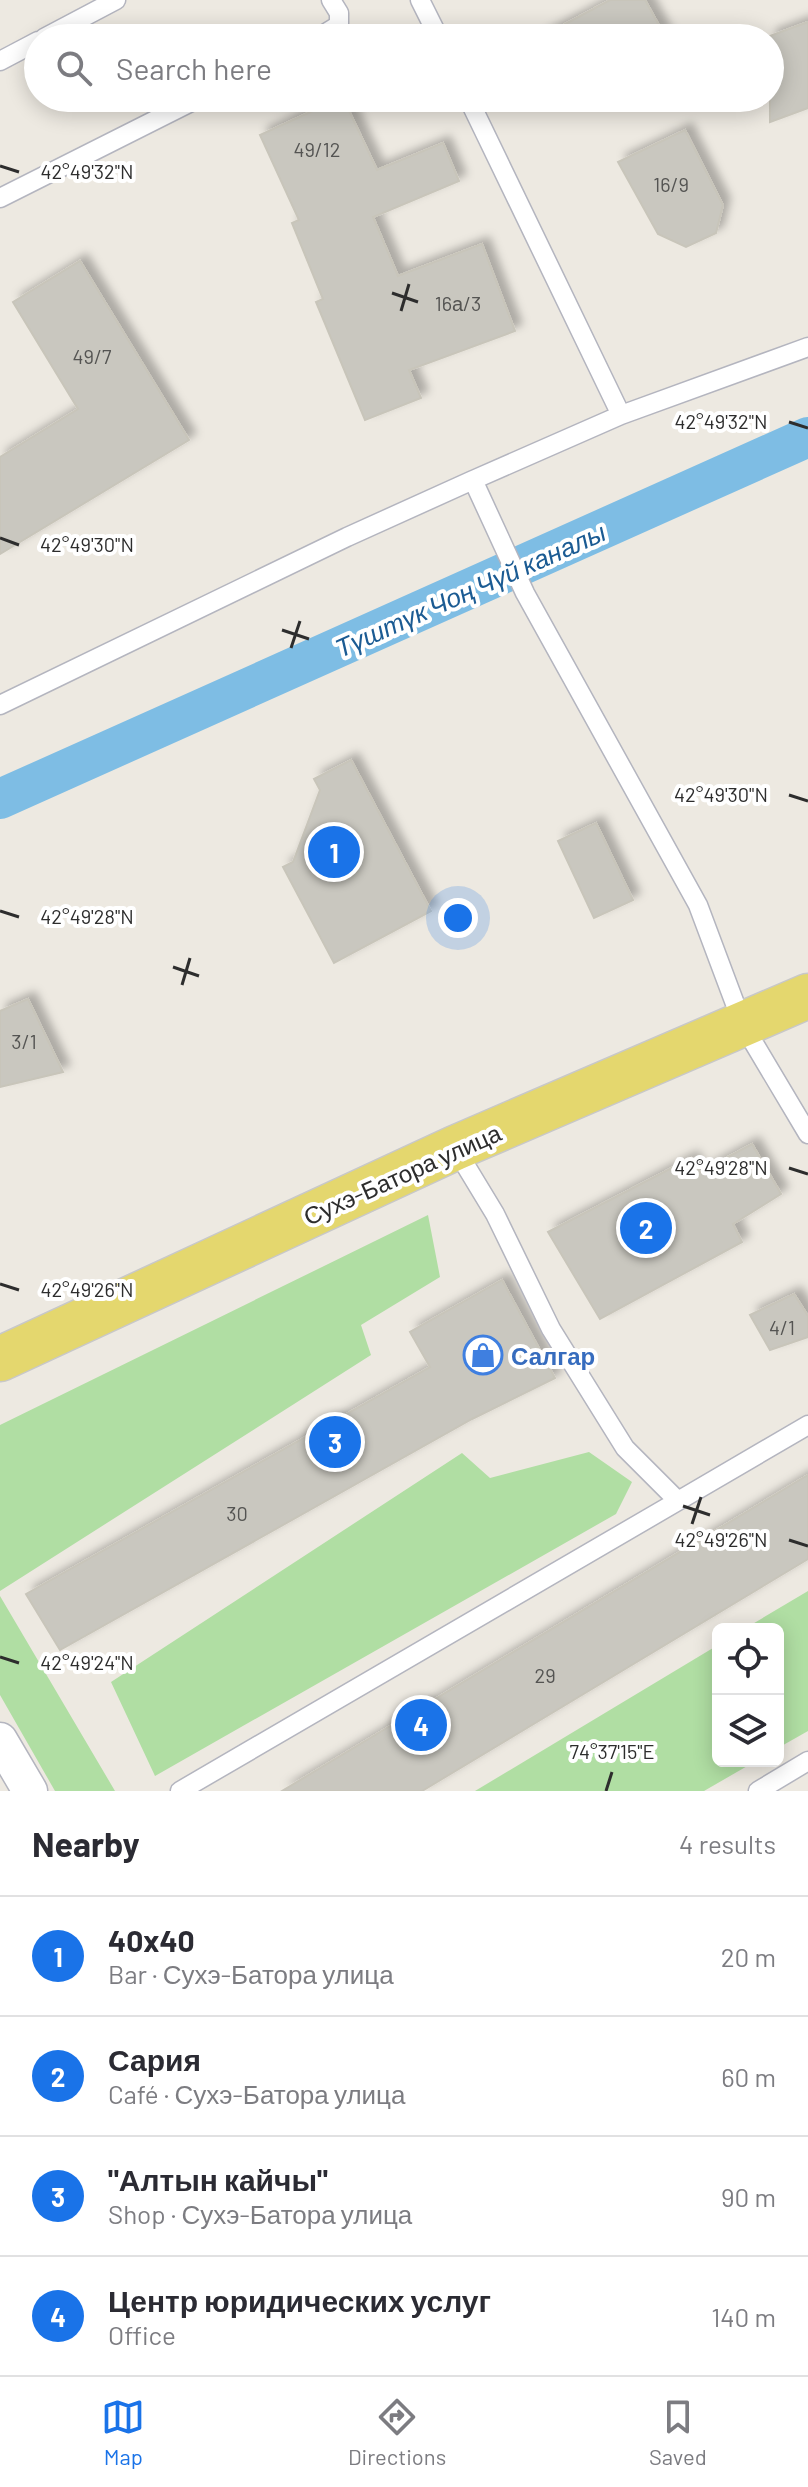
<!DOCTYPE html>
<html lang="en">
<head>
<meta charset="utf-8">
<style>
	body { margin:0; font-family:Barlow,sans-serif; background:#f2f2f3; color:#2b2b33 }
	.controls { position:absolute; right:24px; bottom:24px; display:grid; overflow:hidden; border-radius:12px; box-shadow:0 4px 20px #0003 }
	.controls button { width:72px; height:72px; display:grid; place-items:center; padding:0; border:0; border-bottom:2px solid #e1e1e2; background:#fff; color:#2b2b33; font:40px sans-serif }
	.you { position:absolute; left:458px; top:918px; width:28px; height:28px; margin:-20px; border:6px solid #fff; border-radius:50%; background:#1a73e8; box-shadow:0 0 0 12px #1a73e833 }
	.badge { display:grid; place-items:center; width:52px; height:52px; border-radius:50%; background:#1a73e8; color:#fff; font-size:26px; font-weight:700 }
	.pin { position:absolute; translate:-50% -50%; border:4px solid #fff; box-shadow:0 2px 8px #0006 }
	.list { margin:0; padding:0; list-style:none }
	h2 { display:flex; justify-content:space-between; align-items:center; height:104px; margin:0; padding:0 32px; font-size:34px }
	h2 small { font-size:26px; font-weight:400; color:#7c7c81 }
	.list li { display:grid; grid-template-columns:52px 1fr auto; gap:24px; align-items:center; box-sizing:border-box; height:120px; padding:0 32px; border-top:2px solid #e1e1e2 }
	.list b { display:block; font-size:30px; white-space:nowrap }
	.list p { margin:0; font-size:26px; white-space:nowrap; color:#7c7c81 }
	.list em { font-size:26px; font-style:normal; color:#7c7c81 }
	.icon { flex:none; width:44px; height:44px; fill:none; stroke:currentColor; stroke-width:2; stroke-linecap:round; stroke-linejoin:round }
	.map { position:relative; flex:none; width:808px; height:1791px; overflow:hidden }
	.search { position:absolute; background:#fff; box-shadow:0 4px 20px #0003; left:24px; right:24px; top:24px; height:88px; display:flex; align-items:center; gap:20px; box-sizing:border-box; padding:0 28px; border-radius:44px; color:#7c7c81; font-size:30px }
	.sheet { height:584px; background:#fff }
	nav { display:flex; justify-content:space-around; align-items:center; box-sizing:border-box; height:112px; border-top:2px solid #e1e1e2; background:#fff; font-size:22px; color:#7c7c81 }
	nav a { display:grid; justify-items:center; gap:4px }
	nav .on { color:#1a73e8 }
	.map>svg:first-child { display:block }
</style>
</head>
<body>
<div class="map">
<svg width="808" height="1791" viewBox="0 0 808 1791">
	<defs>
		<filter id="shadow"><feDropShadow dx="7" dy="-7" stdDeviation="4" flood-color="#0004"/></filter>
	</defs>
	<rect width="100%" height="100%" fill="#ede9e1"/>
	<path fill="#b0dea3" d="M 428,1215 L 440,1277 L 361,1325 L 371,1355 L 0,1591 L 0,1425 Z
		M 589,1452 L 632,1482 L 616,1514 L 155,1776 L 111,1682 L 462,1453 L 490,1478 Z
		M 808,1591 L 808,1731 L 778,1748 L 778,1629 L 744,1629 Z
		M 0,1596 L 115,1791 L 55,1791 L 0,1695 Z
		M 718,1645 L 718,1761 L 756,1761 L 704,1791 L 475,1791 Z"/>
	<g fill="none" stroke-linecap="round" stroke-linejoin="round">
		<path stroke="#7ebde4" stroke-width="40" d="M 0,799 L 808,437"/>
	</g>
	<path fill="#c9c7bf" stroke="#c8c5ba" stroke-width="2" filter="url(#shadow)" d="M 610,0 L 645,0 L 666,38 L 539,38 Z
		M 808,22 L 808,108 L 770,122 L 770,36 Z
		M 341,98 L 343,98 L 377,170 L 443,143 L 459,181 L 373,217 L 398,276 L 482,244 L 515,331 L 409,370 L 421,398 L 365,420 L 316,302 L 323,299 L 292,223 L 299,220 L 260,135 Z
		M 685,130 L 723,205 L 716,233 L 686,247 L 658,234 L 618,162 Z
		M 80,261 L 189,440 L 0,554 L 0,457 L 78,409 L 13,302 Z
		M 351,760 L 431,911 L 334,963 L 283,867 L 293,862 L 320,790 L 314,779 Z
		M 596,823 L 633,900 L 594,918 L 558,841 Z
		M 28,999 L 63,1072 L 0,1087 L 0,1011 Z
		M 752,1144 L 781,1194 L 733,1224 L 742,1242 L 600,1319 L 548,1232 L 691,1158 L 700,1172 Z
		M 502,1280 L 555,1378 L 472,1419 L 60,1650 L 26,1594 L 430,1367 L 410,1332 Z
		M 794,1294 L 808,1316 L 808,1337 L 770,1350 L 750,1315 Z
		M 808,1475 L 808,1559 L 422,1791 L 282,1791 Z"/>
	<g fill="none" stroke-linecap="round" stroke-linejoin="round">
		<g stroke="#b4b5bf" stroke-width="21">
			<path id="lane" d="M 420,0 L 439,38
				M 44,38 L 116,0
				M 318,38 L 339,25 L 339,13 L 331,0
				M 0,61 L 38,41
				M 468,98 L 621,415 L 473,480
				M 0,198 L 199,98
				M 621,415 L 808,347
				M 0,705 L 347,537 L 473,480 L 525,593 L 698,905 L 743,1025 L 808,1134
				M 455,1148 L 495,1214 L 551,1329 L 625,1448 L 678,1501 L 808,1425
				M 180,1791 L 678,1501
				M 758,1791 L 808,1761"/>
		</g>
		<g stroke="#b4b5bf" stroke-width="37">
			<path id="street" d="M 0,1740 L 30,1791"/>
		</g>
		<g stroke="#c8c8c8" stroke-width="47">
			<path id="primary" d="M 0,1359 L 455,1148 L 808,996"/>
		</g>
		<use href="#lane" stroke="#fff" stroke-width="18"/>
		<use href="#street" stroke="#fff" stroke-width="34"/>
		<use href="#primary" stroke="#e4d76e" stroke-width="44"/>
	</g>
	<path fill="none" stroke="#2d2d2d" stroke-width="3" d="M 0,166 L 19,172M 392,293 L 418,302M 401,311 L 409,284M 789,422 L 808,428M 0,538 L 19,545M 282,630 L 309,639M 291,648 L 300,621M 789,795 L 808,801M 0,911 L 19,917M 173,967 L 199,976M 182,985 L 190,958M 789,1168 L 808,1174M 0,1284 L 19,1290M 683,1506 L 710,1515M 692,1524 L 701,1497M 789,1540 L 808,1546M 0,1657 L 19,1663M 606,1791 L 612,1772"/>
	<defs>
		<g id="shop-ring" transform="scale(2)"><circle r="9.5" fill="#fff" stroke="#3f7fe0" stroke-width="1.5"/><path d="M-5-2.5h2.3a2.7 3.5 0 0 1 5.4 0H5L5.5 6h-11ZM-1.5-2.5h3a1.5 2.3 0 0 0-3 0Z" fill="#3f7fe0"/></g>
	</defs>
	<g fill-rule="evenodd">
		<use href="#shop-ring" x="483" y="1355"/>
	</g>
	<g text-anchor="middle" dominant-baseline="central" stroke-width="8" stroke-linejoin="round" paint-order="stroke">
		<g font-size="20" fill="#545452">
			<text x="317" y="149">49/12</text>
			<text x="671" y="184">16/9</text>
			<text x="458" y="303">16а/3</text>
			<text x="92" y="356">49/7</text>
			<text x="24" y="1041">3/1</text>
			<text x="782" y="1327">4/1</text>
			<text x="237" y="1513">30</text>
			<text x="545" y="1675">29</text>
		</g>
		<g font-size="24" fill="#2d2d2d" stroke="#fff">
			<text transform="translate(402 1174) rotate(-24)">Сухэ-Батора улица</text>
		</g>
		<g font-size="24" font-weight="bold" fill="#366cbe" stroke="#fff" text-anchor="start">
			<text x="511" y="1355">Салгар</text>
		</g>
		<g font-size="26" font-style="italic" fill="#1b5b93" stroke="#fff">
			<text transform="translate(470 589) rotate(-24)">Түштүк Чоң Чүй каналы</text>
		</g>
	</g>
	<g font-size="20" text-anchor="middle" fill="#2d2d2d" stroke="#fff" stroke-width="8" stroke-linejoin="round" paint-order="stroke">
		<text x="87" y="179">42°49'32"N</text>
		<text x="721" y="429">42°49'32"N</text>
		<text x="87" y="552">42°49'30"N</text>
		<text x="721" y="802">42°49'30"N</text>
		<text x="87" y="924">42°49'28"N</text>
		<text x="721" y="1175">42°49'28"N</text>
		<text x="87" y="1297">42°49'26"N</text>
		<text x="721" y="1547">42°49'26"N</text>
		<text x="87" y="1670">42°49'24"N</text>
		<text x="612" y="1759">74°37'15"E</text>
	</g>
</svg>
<div class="controls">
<button><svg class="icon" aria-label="locate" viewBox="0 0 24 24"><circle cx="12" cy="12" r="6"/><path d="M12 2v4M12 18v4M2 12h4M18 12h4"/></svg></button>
<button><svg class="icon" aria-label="layers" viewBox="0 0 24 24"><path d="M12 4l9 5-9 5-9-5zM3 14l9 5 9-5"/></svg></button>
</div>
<div class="you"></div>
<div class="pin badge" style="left:334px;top:852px">1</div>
<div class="pin badge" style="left:646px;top:1228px">2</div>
<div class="pin badge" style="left:335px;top:1442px">3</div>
<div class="pin badge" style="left:421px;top:1725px">4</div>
<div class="search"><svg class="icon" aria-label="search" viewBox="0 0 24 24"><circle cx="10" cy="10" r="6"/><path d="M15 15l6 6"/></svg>Search here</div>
</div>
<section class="sheet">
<h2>Nearby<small>4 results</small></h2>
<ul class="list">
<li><span class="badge">1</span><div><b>40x40</b><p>Bar · Сухэ-Батора улица</p></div><em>20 m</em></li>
<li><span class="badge">2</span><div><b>Сария</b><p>Café · Сухэ-Батора улица</p></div><em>60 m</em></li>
<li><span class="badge">3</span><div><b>&quot;Алтын кайчы&quot;</b><p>Shop · Сухэ-Батора улица</p></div><em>90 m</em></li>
<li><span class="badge">4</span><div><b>Центр юридических услуг</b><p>Office</p></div><em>140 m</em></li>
</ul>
</section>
<nav>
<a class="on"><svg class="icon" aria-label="map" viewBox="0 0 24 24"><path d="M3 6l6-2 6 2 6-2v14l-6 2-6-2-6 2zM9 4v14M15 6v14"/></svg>Map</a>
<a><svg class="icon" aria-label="directions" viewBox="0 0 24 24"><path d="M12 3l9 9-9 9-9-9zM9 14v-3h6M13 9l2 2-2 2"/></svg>Directions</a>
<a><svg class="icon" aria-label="saved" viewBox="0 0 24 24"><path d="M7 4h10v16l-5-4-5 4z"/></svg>Saved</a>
</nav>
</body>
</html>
